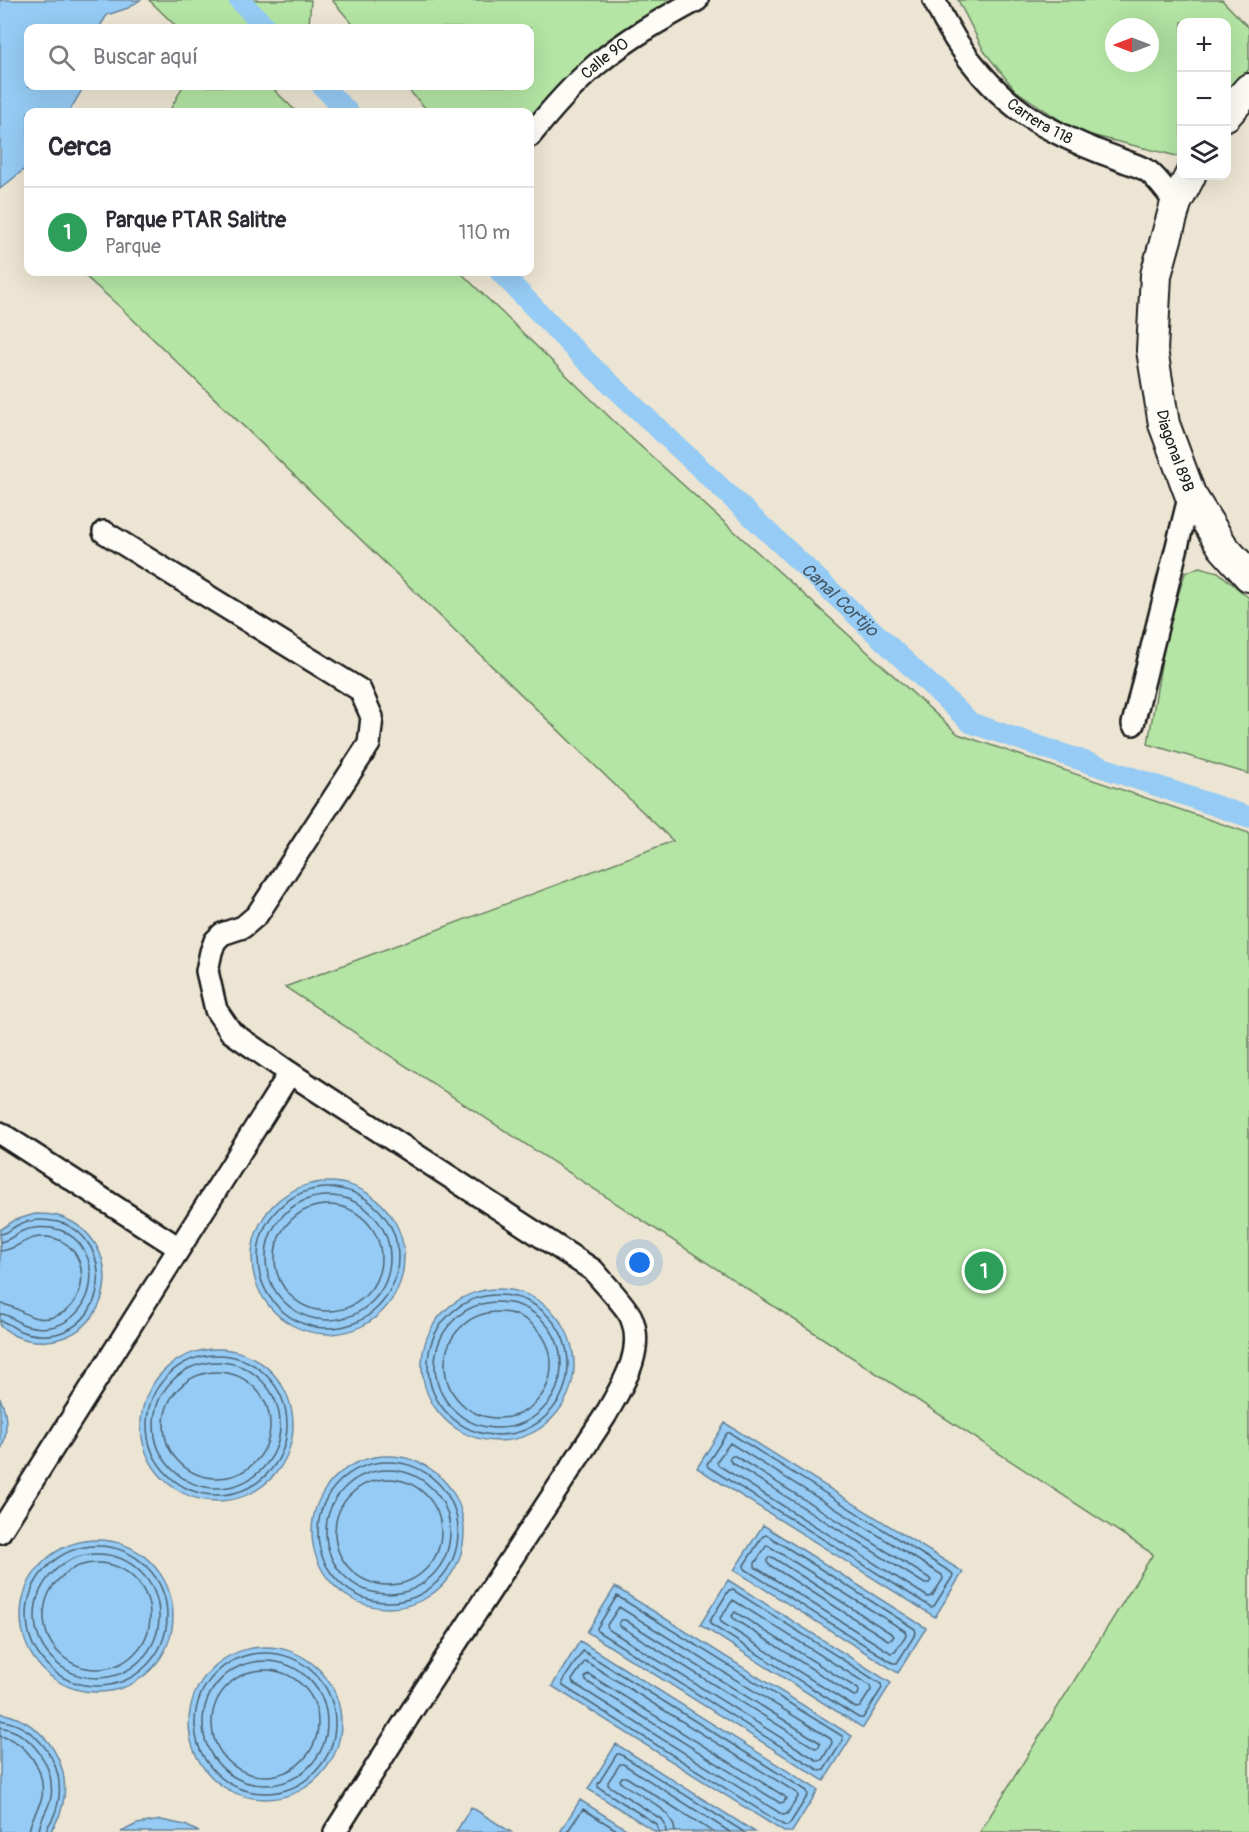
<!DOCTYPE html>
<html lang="es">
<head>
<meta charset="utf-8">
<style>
	body { margin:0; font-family:Pangolin,sans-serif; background:#f2f2f3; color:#2b2b33 }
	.controls { position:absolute; right:18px; top:18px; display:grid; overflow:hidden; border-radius:12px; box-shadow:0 6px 24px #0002 }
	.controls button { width:54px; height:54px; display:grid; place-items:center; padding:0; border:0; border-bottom:2px solid #e1e1e2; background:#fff; color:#2b2b33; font:30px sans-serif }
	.compass { position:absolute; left:1105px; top:18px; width:54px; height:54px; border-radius:50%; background:#fff; box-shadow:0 6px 24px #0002; rotate:270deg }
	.you { position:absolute; left:640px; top:1263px; width:21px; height:21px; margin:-15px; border:4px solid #fff; border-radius:50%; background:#1a73e8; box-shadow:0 0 0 9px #1a73e833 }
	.badge { display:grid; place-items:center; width:39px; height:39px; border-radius:50%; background:#1c1c1c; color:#fff; font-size:20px; font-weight:700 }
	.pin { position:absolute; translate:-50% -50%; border:3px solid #fff; box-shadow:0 2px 6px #0006 }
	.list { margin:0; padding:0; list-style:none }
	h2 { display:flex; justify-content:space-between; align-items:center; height:78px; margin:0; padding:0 24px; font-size:26px }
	h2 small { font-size:20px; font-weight:400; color:#7c7c81 }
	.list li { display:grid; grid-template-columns:39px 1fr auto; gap:18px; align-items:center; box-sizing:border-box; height:90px; padding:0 24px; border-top:2px solid #e1e1e2 }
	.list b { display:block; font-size:22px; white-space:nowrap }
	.list p { margin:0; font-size:20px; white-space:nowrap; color:#7c7c81 }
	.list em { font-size:20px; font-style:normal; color:#7c7c81 }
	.icon { flex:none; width:33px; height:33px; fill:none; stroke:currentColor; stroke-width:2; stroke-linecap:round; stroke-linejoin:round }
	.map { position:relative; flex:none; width:1249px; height:1832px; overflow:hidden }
	.search { position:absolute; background:#fff; box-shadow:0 6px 24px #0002; left:24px; top:24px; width:510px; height:66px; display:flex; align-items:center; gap:15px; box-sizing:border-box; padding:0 21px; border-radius:12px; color:#7c7c81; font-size:22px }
	.panel { position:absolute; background:#fff; box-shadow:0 6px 24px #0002; left:24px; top:108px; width:510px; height:168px; border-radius:12px }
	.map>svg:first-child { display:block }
</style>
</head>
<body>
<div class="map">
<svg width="1249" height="1832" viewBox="0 0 1249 1832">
	<rect width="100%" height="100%" fill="#ede5d3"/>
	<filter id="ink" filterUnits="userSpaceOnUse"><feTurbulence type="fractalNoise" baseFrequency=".0167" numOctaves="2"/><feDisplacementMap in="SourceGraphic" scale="12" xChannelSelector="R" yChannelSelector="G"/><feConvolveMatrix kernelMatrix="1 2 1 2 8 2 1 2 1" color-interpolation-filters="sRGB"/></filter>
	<g filter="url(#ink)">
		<path fill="#b4e5a4" stroke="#688060" stroke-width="1.5" fill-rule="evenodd" d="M 149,0 L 311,0 L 309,24 L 311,28 L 178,28 Z
			M 332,0 L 679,0 L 530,121 L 530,112 L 429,112 L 405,86 L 530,86 L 530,28 L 356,28 Z
			M 958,0 L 1222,0 L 1249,28 L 1249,69 L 1227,97 L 1226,22 L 1182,22 L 1181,157 L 1078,132 L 1015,90 L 984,51 ZM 1114,27 L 1150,27 L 1150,63 L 1114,63 Z
			M 183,86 L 279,86 L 275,91 L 297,112 L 169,112 Z
			M 86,272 L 460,272 L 627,434 L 958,734 L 1249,833 L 1249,1832 L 980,1832 L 1153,1554 L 285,987 L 673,841 L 120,307 L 84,275 Z
			M 1199,567 L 1218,572 L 1249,598 L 1249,774 L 1148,744 L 1166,634 L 1185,573 Z"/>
		<path fill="#95cbf4" stroke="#65859e" stroke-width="1.5" d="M 0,0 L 140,0 L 128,8 L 107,15 L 99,28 L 28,28 L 28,86 L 84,86 L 69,112 L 28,112 L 28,167 L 26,168 L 0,189 Z
			M252 1258a76 76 0 1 1 152 0a76 76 0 1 1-152 0Z
			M 35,1214 C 43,1214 51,1214 58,1216 C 126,1237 118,1334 47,1341 C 37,1342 25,1340 15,1336 C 10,1333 5,1329 0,1326 L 0,1230 L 15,1220 Z
			M422 1365a76 76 0 1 1 152 0a76 76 0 1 1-152 0Z
			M141 1425a76 76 0 1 1 152 0a76 76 0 1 1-152 0Z
			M 0,1398 C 8,1414 8,1436 0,1452 Z
			M 725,1423 L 963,1572 L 935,1617 L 697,1468 Z
			M312 1532a76 76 0 1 1 152 0a76 76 0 1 1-152 0Z
			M 763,1525 L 926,1628 L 898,1673 L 734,1570 Z
			M21 1616a76 76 0 1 1 152 0a76 76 0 1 1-152 0Z
			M 728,1580 L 891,1683 L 863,1728 L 700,1625 Z
			M 615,1587 L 852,1736 L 824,1781 L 587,1632 Z
			M 580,1641 L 818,1790 L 792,1832 L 784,1832 L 552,1686 Z
			M189 1723a76 76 0 1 1 152 0a76 76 0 1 1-152 0Z
			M 0,1713 C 55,1723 84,1786 50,1832 L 0,1832 Z
			M 616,1744 L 755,1832 L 656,1832 L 588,1789 Z
			M 580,1800 L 631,1832 L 560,1832 Z
			M 471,1807 L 511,1832 L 456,1832 Z
			M 161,1820 L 185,1825 L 199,1832 L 121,1832 L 137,1824 Z"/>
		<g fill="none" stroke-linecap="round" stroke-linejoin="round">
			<path stroke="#4c6272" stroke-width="1.5" d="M258 1258a70 70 0 1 1 140 0a70 70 0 1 1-140 0Z
				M266 1258a62 62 0 1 1 124 0a62 62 0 1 1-124 0Z
				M275 1258a53 53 0 1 1 106 0a53 53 0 1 1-106 0Z
				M 0,1234 C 7,1234 10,1229 16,1226 C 26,1220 40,1219 52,1221 C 110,1228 116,1319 56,1334 C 45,1336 31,1335 20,1331 C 13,1328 8,1322 0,1321
				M 0,1242 C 9,1241 13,1236 20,1232 C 29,1228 42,1227 52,1228 C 102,1237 104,1310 56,1326 C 45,1329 30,1328 20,1323 C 13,1319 9,1314 0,1314
				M 0,1251 C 19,1250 24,1235 48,1237 C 91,1242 93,1306 53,1317 C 29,1324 20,1305 0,1304
				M428 1365a70 70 0 1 1 140 0a70 70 0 1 1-140 0Z
				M435 1365a63 63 0 1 1 126 0a63 63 0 1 1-126 0Z
				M445 1365a53 53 0 1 1 106 0a53 53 0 1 1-106 0Z
				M147 1425a70 70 0 1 1 140 0a70 70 0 1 1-140 0Z
				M154 1425a63 63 0 1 1 126 0a63 63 0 1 1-126 0Z
				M164 1425a53 53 0 1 1 106 0a53 53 0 1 1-106 0Z
				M 727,1433 L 730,1433 L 952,1573 L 953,1576 L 934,1606 L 931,1607 L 708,1467 L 707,1464 Z
				M 730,1443 L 942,1575 L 943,1579 L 932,1596 L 928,1597 L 718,1465 L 717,1461 Z
				M 732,1456 L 735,1456 L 929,1578 L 931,1580 L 929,1583 L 925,1584 L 731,1462 L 729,1459 Z
				M318 1532a70 70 0 1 1 140 0a70 70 0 1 1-140 0Z
				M326 1532a62 62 0 1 1 124 0a62 62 0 1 1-124 0Z
				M335 1532a53 53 0 1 1 106 0a53 53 0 1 1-106 0Z
				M 767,1535 L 915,1629 L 916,1633 L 897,1663 L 893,1663 L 745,1569 L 744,1565 L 763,1536 Z
				M 767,1545 L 905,1631 L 906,1635 L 895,1652 L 891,1653 L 755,1567 L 755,1563 Z
				M27 1616a70 70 0 1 1 140 0a70 70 0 1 1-140 0Z
				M35 1616a62 62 0 1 1 124 0a62 62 0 1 1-124 0Z
				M 769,1557 L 772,1557 L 892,1634 L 894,1636 L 892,1639 L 888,1640 L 768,1564 L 767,1561 Z
				M44 1616a53 53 0 1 1 106 0a53 53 0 1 1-106 0Z
				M 729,1590 L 733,1590 L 881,1684 L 882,1688 L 863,1718 L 859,1718 L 710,1624 L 710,1621 Z
				M 617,1596 L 842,1736 L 843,1740 L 824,1770 L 820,1771 L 597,1631 L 597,1628 Z
				M 733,1600 L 870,1686 L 871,1690 L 860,1707 L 856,1708 L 721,1622 L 720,1618 Z
				M 619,1607 L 831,1739 L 832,1743 L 822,1760 L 818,1761 L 608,1629 L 607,1625 Z
				M 735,1612 L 858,1689 L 859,1691 L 858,1695 L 854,1696 L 734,1619 L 732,1616 Z
				M 621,1620 L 625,1620 L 819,1742 L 820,1744 L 819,1747 L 815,1748 L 620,1626 L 619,1624 Z
				M 583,1651 L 807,1791 L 808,1795 L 789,1825 L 785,1826 L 563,1686 L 562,1682 Z
				M195 1723a70 70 0 1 1 140 0a70 70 0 1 1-140 0Z
				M203 1723a62 62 0 1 1 124 0a62 62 0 1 1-124 0Z
				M 585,1661 L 797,1793 L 798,1797 L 787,1814 L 783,1815 L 573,1683 L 572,1680 Z
				M212 1723a53 53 0 1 1 106 0a53 53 0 1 1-106 0Z
				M 588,1674 L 784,1796 L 786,1798 L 784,1802 L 780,1803 L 586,1681 L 585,1677 Z
				M 0,1720 C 36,1726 63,1760 59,1797 C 58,1804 55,1814 52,1820 C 49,1825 47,1826 46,1832
				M 0,1727 C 31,1732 55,1765 51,1797 C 49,1809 39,1820 39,1832
				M 0,1736 C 26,1741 46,1770 42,1797 C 39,1809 30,1819 29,1832
				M 567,1832 L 583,1809 L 620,1832
				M 659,1832 L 656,1824 L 598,1787 L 598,1784 L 617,1754 L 620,1754 L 744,1832
				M 666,1832 L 665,1825 L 661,1819 L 608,1785 L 608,1782 L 620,1764 L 623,1764 L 730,1832
				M 675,1832 C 674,1809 639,1795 621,1783 L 620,1780 L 622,1777 L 626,1777 L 713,1832"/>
			<g stroke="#95cbf4" stroke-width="21">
				<path d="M 239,0 L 267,28"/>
				<path d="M 322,86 L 348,112"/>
				<path id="s1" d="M 500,272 L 580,355 L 971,723 L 1249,817"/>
			</g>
			<g stroke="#1c1c1c" stroke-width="26">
				<g id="street">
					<path id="s2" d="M 934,0 C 958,53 999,104 1052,130 C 1074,142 1096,151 1119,159 C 1128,163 1141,166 1149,172 C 1159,180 1167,193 1176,203"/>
					<path id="s3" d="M 530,136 C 550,111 572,86 596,65 C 627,39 662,19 697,0"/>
					<path d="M 104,532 L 360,690 L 372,717 L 369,744 L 257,915 L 243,927 L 222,934 L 215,941 L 211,952 L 207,971 L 216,1010 L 231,1032 L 290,1073 L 593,1270 C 602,1281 627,1307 631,1317 C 646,1352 621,1387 605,1416 L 425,1690 L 335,1832"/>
					<path d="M 1133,724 L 1190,494"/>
					<path d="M 0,1133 L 179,1248"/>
					<path d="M 0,1532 L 290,1073"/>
				</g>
			</g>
			<g stroke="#1c1c1c" stroke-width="34">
				<g id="secondary">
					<path d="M 1226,115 L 1249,89"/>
					<path id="s4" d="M 1190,176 L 1176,203 L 1156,275 L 1152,350 L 1164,424 L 1190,494 L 1223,547 L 1249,576"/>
				</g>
			</g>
			<use href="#street" stroke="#fdfcf7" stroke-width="21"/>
			<use href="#secondary" stroke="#fdfcf7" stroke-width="30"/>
		</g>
	</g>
	<g text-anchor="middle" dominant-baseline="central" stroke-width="5" stroke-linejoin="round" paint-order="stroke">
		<g font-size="16" fill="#1c1c1c" stroke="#fdfcf7">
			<text stroke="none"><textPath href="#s3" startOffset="108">Calle 90</textPath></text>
			<text stroke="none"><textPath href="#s2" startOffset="164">Carrera 118</textPath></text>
			<text stroke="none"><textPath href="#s4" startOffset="284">Diagonal 89B</textPath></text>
		</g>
		<g font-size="18" font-style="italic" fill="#465968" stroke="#fdfcf7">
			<text stroke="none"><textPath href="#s1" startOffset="472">Canal Cortijo</textPath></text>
		</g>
	</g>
</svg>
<div class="controls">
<button>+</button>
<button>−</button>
<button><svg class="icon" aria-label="layers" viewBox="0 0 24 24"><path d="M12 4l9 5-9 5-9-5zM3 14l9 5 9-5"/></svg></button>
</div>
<svg class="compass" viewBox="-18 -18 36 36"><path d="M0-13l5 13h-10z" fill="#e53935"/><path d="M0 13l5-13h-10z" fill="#7c7c81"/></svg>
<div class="you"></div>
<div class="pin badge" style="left:984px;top:1271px;background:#2e9e5b">1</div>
<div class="search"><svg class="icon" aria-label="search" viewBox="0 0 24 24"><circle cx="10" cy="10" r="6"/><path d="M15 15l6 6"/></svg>Buscar aquí</div>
<section class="panel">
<h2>Cerca<small></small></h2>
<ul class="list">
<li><span class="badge" style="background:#2e9e5b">1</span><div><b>Parque PTAR Salitre</b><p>Parque</p></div><em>110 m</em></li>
</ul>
</section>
</div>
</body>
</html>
